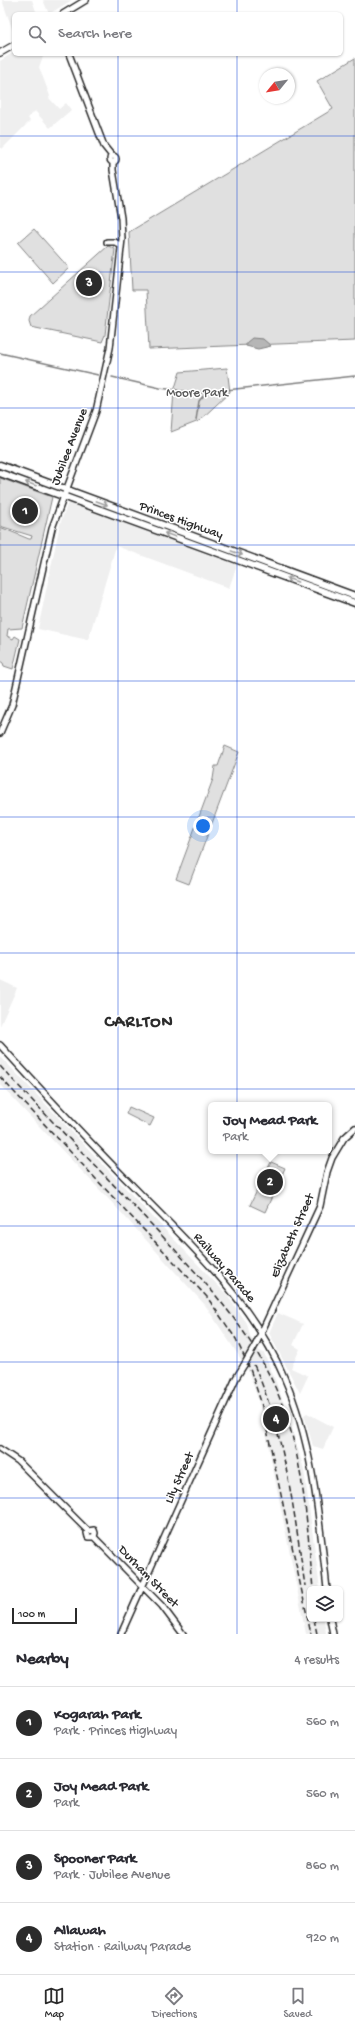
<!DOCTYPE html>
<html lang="en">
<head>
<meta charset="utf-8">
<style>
	body { margin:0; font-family:"Gochi Hand",sans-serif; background:#f2f2f3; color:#2b2b33 }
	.controls { position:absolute; right:12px; bottom:12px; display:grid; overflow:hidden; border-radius:6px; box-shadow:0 1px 3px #0004 }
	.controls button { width:36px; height:36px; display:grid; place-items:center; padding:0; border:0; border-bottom:1px solid #e1e1e2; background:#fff; color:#2b2b33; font:20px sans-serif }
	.compass { position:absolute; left:259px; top:68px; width:36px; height:36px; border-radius:50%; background:#fff; box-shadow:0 1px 3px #0004; rotate:240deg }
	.scale { position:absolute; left:12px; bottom:10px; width:65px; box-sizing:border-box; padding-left:4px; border:2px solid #2b2b2b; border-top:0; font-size:11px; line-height:14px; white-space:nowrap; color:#2b2b2b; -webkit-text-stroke:3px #fff; paint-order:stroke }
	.you { position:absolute; left:203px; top:826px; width:14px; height:14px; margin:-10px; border:3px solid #fff; border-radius:50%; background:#1a73e8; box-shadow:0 0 0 6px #1a73e833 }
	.badge { display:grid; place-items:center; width:26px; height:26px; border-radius:50%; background:#2b2b2b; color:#fff; font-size:13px; font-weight:700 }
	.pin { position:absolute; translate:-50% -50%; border:2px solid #fff; box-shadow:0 1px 4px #0006 }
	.popup { position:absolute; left:208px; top:1102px; width:124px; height:52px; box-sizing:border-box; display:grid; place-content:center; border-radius:6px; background:#fff; filter:drop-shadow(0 1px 3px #0005); font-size:13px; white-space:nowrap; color:#7c7c81 }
	.popup b { font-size:15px; color:#2b2b33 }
	.popup::after { content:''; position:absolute; left:50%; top:100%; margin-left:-8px; border:8px solid transparent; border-top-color:#fff }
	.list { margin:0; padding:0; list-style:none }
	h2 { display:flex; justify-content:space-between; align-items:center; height:52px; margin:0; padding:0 16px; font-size:17px }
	h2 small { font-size:13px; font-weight:400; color:#7c7c81 }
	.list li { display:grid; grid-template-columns:26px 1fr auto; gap:12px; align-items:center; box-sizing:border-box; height:72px; padding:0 16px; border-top:1px solid #e1e1e2 }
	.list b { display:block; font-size:15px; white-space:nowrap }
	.list p { margin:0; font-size:13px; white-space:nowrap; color:#7c7c81 }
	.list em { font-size:13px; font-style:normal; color:#7c7c81 }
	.icon { flex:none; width:22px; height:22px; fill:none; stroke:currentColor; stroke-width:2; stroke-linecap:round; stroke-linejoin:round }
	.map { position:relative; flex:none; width:355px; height:1634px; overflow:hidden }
	.search { position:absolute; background:#fff; box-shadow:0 1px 3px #0004; left:12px; right:12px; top:12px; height:44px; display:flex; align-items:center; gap:10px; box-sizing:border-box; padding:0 14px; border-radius:6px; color:#7c7c81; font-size:15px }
	.sheet { height:340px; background:#fff }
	nav { display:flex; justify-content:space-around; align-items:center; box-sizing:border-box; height:56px; border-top:1px solid #e1e1e2; background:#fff; font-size:11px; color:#7c7c81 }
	nav a { display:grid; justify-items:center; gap:2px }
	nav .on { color:#2b2b2b }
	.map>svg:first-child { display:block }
</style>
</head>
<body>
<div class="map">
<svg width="355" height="1634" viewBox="0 0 355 1634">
	<rect width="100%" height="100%" fill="#fff"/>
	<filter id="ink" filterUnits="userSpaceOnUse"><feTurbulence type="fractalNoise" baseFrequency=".025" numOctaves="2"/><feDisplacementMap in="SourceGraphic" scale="8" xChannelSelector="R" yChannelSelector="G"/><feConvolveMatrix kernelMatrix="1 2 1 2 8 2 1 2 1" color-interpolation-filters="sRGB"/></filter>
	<g filter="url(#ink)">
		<path fill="#efefef" d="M 2,0 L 32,0 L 37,14 L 14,14 L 14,34 Z
			M 43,0 L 72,0 L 49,14 Z
			M 14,52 L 14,54 L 44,54 L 39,67 L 50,96 L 49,98 L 59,109 L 66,103 L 71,110 L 50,128 L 35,111 L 28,118 L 30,121 L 2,149 L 0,147 L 0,61 Z
			M 70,503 L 237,565 L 229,588 L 116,546 L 88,640 L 38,629 L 60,524 L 67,505 Z
			M 0,980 L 17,988 L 0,1026 Z
			M 0,1056 L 226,1294 L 247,1323 L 250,1336 L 259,1351 L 264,1353 L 276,1382 L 289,1418 L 304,1470 L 320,1589 L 310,1589 L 310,1619 L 324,1619 L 326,1634 L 306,1634 L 265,1429 L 257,1396 L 247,1368 L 205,1305 L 117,1208 L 0,1085 Z
			M 278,1313 L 303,1324 L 293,1345 L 300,1349 L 291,1368 L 308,1376 L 300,1393 L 269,1333 Z
			M 307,1413 L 333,1427 L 323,1449 L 313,1446 L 304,1415 Z"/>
		<path fill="#e0e0e0" stroke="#868686" d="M 355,58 L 355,341 L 149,349 L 146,290 L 132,290 L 129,232 L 333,109 L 317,81 Z
			M 34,229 L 69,268 L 53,283 L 18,243 Z
			M 108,246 L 115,249 L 105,335 L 102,342 L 31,327 L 29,321 L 30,316 Z
			M 227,368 L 230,392 L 199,421 L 171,432 L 174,391 L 180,372 Z
			M 0,478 L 52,497 L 22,628 L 8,629 L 7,636 L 13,639 L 15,636 L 20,639 L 13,669 L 4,666 L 3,663 L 0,661 L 0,527 L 29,539 L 31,539 L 32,536 L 0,526 Z
			M 225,746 L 239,752 L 189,884 L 176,879 L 213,779 L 215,766 L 218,766 Z
			M 129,1107 L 154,1118 L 150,1126 L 126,1114 Z
			M 271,1162 L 285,1168 L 265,1212 L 250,1205 Z"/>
		<path fill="#b6b6b6" stroke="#7e7e7e" d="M 252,338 L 263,339 L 271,346 L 258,349 L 246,346 L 246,343 Z"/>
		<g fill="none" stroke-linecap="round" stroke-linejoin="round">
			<path stroke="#7e7e7e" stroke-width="1.5" d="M 0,353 L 98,375
				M 112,377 L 160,388 L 198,393 L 355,376
				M 196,420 L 199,401 L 206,393"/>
			<g stroke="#2b2b2b" stroke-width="8">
				<path id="secondary" d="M 69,54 L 104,146 L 112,156
					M110 159a3 3 0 1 1 6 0a3 3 0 1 1-6 0Z
					M 107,242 L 115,242 L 121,246
					M 0,733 L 12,705 L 52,528 L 96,411 L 110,348 L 122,239 L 121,218 L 113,170 L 113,162
					M 0,1045 C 43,1092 86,1139 131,1184 C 189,1244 251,1299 284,1377 C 313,1443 319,1517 327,1589
					M 256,1344 L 320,1206 L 327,1172 L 332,1158 L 344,1138 L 355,1128
					M 0,1449 L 18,1461 L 88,1531
					M 88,1531 L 94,1530 L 95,1533 L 94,1537
					M 88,1531 L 87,1533 L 88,1537 L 94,1537
					M 94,1537 L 162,1606 L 183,1634
					M 330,1619 L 333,1634
					M 121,1634 L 236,1378 L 244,1365"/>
			</g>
			<g stroke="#2b2b2b" stroke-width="8">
				<path id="primary" d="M 63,14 L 86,0
					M 0,53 L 14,45"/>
			</g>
			<g stroke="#2b2b2b" stroke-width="9">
				<path id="highway" d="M 0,465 L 355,596
					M 0,473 L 355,603"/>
			</g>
			<use href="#secondary" stroke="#fff" stroke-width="5"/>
			<use href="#primary" stroke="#fff" stroke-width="5.5"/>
			<use href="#highway" stroke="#fff" stroke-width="6"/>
			<path stroke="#2b2b2b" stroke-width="1.5" stroke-dasharray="6 3" stroke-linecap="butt" d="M 0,1066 C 49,1119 101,1171 151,1224 C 201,1278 253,1330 280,1399 C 304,1459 307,1525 313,1589
				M 0,1077 L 207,1297 L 236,1339 L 250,1369 L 261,1402 L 311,1634
				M 254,1365 C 285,1434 294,1511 305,1586
				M 314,1619 L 317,1634"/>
			<g stroke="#2b2b2b" stroke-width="8" stroke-linecap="butt">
				<path id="secondary-bridge" d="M 244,1365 L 256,1344"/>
			</g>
			<use href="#secondary-bridge" stroke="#fff" stroke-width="5"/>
		</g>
		<defs><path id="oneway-shaft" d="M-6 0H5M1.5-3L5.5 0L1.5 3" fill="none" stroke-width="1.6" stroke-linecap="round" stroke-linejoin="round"/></defs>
		<g stroke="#a0a0a0">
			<use href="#oneway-shaft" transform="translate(31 484) rotate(-160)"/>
			<use href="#oneway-shaft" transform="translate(102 503) rotate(20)"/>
			<use href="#oneway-shaft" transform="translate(170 535) rotate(-160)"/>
			<use href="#oneway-shaft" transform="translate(237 553) rotate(20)"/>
			<use href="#oneway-shaft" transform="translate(292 580) rotate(-160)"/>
		</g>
	</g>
	<path fill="none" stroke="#1d4ed8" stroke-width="1" stroke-opacity="0.55" d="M 118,0 L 118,14M 237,0 L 237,14M 118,54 L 118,1634M 237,54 L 237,1634M 0,136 L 355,136M 0,272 L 355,272M 0,408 L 355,408M 0,545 L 355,545M 0,681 L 355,681M 0,817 L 355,817M 0,953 L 355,953M 0,1089 L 355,1089M 0,1226 L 355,1226M 0,1362 L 355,1362M 0,1498 L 355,1498"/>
	<g text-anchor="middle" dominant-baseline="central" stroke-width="3" stroke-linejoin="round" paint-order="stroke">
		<g font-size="13" fill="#585858" stroke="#fff">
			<text x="197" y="393">Moore Park</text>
		</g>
		<g font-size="13" fill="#2b2b2b" stroke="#fff">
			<text transform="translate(70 447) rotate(-69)">Jubilee Avenue</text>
			<text transform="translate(181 521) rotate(20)">Princes Highway</text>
			<text transform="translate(293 1236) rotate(-66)">Elizabeth Street</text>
			<text transform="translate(224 1268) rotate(49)">Railway Parade</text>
			<text transform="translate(180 1478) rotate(-66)">Lily Street</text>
			<text transform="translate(148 1577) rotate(46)">Durham Street</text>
		</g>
		<g font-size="17" font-weight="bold" letter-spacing="1" fill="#2b2b2b" stroke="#fff">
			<text x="139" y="1023">CARLTON</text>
		</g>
	</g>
</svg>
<div class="controls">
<button><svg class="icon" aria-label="layers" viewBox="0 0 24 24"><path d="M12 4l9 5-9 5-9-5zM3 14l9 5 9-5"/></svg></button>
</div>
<svg class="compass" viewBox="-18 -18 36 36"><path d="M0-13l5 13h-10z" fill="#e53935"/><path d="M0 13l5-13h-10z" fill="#7c7c81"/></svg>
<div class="scale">100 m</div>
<div class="you"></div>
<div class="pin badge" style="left:25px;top:511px">1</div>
<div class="pin badge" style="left:270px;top:1182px">2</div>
<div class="popup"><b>Joy Mead Park</b>Park</div>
<div class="pin badge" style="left:89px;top:283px">3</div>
<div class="pin badge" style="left:276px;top:1419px">4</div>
<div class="search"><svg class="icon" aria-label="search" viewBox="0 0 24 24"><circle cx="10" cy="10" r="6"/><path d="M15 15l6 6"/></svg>Search here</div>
</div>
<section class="sheet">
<h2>Nearby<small>4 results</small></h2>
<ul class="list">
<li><span class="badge">1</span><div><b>Kogarah Park</b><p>Park · Princes Highway</p></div><em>560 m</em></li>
<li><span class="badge">2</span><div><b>Joy Mead Park</b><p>Park</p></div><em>560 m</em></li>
<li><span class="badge">3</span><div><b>Spooner Park</b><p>Park · Jubilee Avenue</p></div><em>860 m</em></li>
<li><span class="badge">4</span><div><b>Allawah</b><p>Station · Railway Parade</p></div><em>920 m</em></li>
</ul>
</section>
<nav>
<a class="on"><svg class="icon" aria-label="map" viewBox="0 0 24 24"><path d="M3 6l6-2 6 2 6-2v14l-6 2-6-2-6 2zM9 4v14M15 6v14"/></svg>Map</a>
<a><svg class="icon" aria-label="directions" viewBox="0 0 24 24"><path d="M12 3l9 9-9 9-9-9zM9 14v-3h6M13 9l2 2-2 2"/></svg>Directions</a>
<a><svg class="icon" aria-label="saved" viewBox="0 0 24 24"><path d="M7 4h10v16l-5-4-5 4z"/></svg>Saved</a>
</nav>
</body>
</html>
